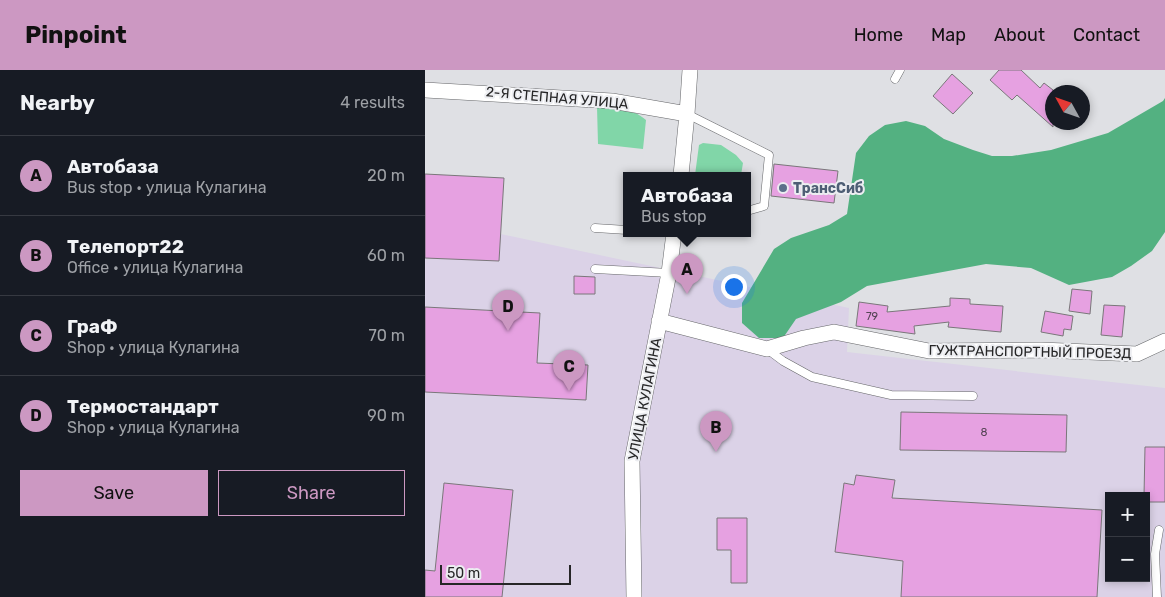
<!DOCTYPE html>
<html lang="en">
<head>
<meta charset="utf-8">
<style>
	body { margin:0; font-family:Rubik,sans-serif; background:#20242c; color:#f1f3f6 }
	.controls { position:absolute; right:15px; bottom:15px; display:grid; overflow:hidden; border-radius:0px; box-shadow:0 2px 8px #0003 }
	.controls button { width:45px; height:45px; display:grid; place-items:center; padding:0; border:0; border-bottom:1px solid #363941; background:#171b24; color:#f1f3f6; font:25px sans-serif }
	.compass { position:absolute; left:620px; top:15px; width:45px; height:45px; border-radius:50%; background:#171b24; box-shadow:0 2px 8px #0003; rotate:310deg }
	.scale { position:absolute; left:15px; bottom:12px; width:131px; box-sizing:border-box; padding-left:5px; border:2px solid #262627; border-top:0; font-size:14px; line-height:18px; white-space:nowrap; color:#262627; -webkit-text-stroke:4px #ecedf1; paint-order:stroke }
	.you { position:absolute; left:308px; top:216px; width:18px; height:18px; margin:-12px; border:4px solid #fff; border-radius:50%; background:#1a73e8; box-shadow:0 0 0 8px #1a73e833 }
	.badge { display:grid; place-items:center; width:32px; height:32px; border-radius:50%; background:#cc98c2; color:#111; font-size:16px; font-weight:700 }
	.pin { position:absolute; translate:-50% -41px; filter:drop-shadow(0 1px 2px #0008) }
	.pin::after { content:''; position:absolute; top:26px; width:18px; height:15px; background:inherit; clip-path:polygon(0 0,100% 0,50% 100%) }
	.popup { position:absolute; left:198px; top:102px; width:128px; height:65px; box-sizing:border-box; display:grid; place-content:center; border-radius:0px; background:#171b24; filter:drop-shadow(0 1px 4px #0005); font-size:16px; white-space:nowrap; color:#9ea1a6 }
	.popup b { font-size:19px; color:#f1f3f6 }
	.popup::after { content:''; position:absolute; left:50%; top:100%; margin-left:-10px; border:10px solid transparent; border-top-color:#171b24 }
	.list { margin:0; padding:0; list-style:none }
	h2 { display:flex; justify-content:space-between; align-items:center; height:65px; margin:0; padding:0 20px; font-size:21px }
	h2 small { font-size:16px; font-weight:400; color:#9ea1a6 }
	.list li { display:grid; grid-template-columns:32px 1fr auto; gap:15px; align-items:center; box-sizing:border-box; height:80px; padding:0 20px; border-top:1px solid #363941 }
	.list b { display:block; font-size:19px; white-space:nowrap }
	.list p { margin:0; font-size:16px; white-space:nowrap; color:#9ea1a6 }
	.list em { font-size:16px; font-style:normal; color:#9ea1a6 }
	.actions { display:flex; gap:10px; padding:15px 20px }
	.actions a { flex:1; padding:11px 0; border:1px solid #cc98c2; border-radius:0px; text-align:center; font-size:18px; color:#cc98c2 }
	.actions .main { background:#cc98c2; color:#111 }
	.map { position:relative; flex:none; width:740px; height:527px; overflow:hidden }
	header { display:flex; align-items:center; gap:30px; box-sizing:border-box; height:70px; padding:0 25px; background:#cc98c2; color:#111 }
	header strong { font-size:24px }
	nav { display:flex; gap:28px; margin-inline-start:auto; font-size:18px }
	main { display:flex }
	aside { flex:1; background:#171b24 }
	.map>svg:first-child { display:block }
</style>
</head>
<body>
<header>
<strong>Pinpoint</strong>
<nav><a>Home</a><a>Map</a><a>About</a><a>Contact</a></nav>
</header>
<main>
<aside>
<h2>Nearby<small>4 results</small></h2>
<ul class="list">
<li><span class="badge">A</span><div><b>Автобаза</b><p>Bus stop · улица Кулагина</p></div><em>20 m</em></li>
<li><span class="badge">B</span><div><b>Телепорт22</b><p>Office · улица Кулагина</p></div><em>60 m</em></li>
<li><span class="badge">C</span><div><b>ГраФ</b><p>Shop · улица Кулагина</p></div><em>70 m</em></li>
<li><span class="badge">D</span><div><b>Термостандарт</b><p>Shop · улица Кулагина</p></div><em>90 m</em></li>
</ul>
<div class="actions"><a class="main">Save</a><a>Share</a></div>
</aside>
<div class="map">
<svg width="740" height="527" viewBox="0 0 740 527">
	<rect width="100%" height="100%" fill="#dfe0e4"/>
	<path fill="#dbd2e7" fill-rule="evenodd" d="M 0,148 L 424,238 L 422,282 L 740,318 L 740,527 L 0,527 ZM 684,426 L 721,426 L 721,508 L 684,508 Z"/>
	<path fill="#81d6a8" d="M 172,37 C 190,38 206,37 221,50 L 218,79 L 173,74 Z
		M 278,73 L 296,75 L 311,85 L 318,93 L 316,105 L 270,105 L 274,75 Z"/>
	<path fill="#53b181" d="M 740,28 L 740,162 L 727,181 L 706,196 L 687,207 L 644,215 L 606,198 L 561,194 L 442,216 L 416,232 L 371,249 L 358,268 L 334,268 L 317,253 L 317,233 L 349,179 L 366,168 L 404,155 L 422,144 L 431,83 L 444,66 L 460,55 L 481,51 L 500,56 L 519,69 L 548,80 L 567,86 L 587,86 L 626,80 L 683,63 L 738,31 Z"/>
	<path fill="#e6a1e1" stroke="#7a777a" d="M 574,0 L 596,0 L 615,18 L 619,13 L 628,20 L 628,57 L 592,25 L 587,30 L 565,10 Z
		M 527,4 L 548,23 L 528,44 L 508,26 Z
		M 349,94 L 413,101 L 409,133 L 346,126 Z
		M 0,104 L 79,108 L 74,191 L 0,188 Z
		M 149,206 L 170,207 L 170,224 L 149,224 Z
		M 647,219 L 667,221 L 665,244 L 644,241 Z
		M 525,228 L 545,229 L 545,234 L 578,236 L 576,262 L 523,257 L 524,252 L 489,256 L 490,264 L 431,256 L 434,232 L 463,236 L 462,242 L 525,236 Z
		M 679,235 L 700,236 L 697,267 L 676,265 Z
		M 0,237 L 115,243 L 112,293 L 163,295 L 161,330 L 0,322 Z
		M 620,241 L 648,246 L 646,260 L 639,259 L 638,266 L 616,262 Z
		M 476,342 L 642,345 L 641,382 L 475,380 Z
		M 720,377 L 740,377 L 740,432 L 721,432 L 721,426 L 719,426 Z
		M 431,405 L 470,410 L 467,428 L 677,440 L 672,527 L 476,527 L 478,491 L 410,482 L 419,413 L 429,415 Z
		M 19,413 L 88,420 L 77,527 L 0,527 L 0,500 L 10,501 Z
		M 292,448 L 322,448 L 322,513 L 306,513 L 306,480 L 292,480 Z"/>
	<g fill="none" stroke-linecap="round" stroke-linejoin="round">
		<g stroke="#656669" stroke-width="9">
			<path id="service" d="M 470,9 L 475,0
				M 262,44 L 344,85 L 339,136 L 322,141
				M 170,158 L 202,160
				M 170,199 L 244,203
				M 342,279 L 358,291 L 387,307 L 466,325 L 548,326
				M 732,527 L 730,484 L 734,460"/>
		</g>
		<g stroke="#656669" stroke-width="16">
			<path id="minor" d="M 0,20 L 187,31 L 262,44
				M 256,105 L 262,44 L 265,0
				M 234,251 L 342,279 L 379,268 L 409,262 L 504,281 L 616,280 L 712,284 L 740,271
				M 209,527 L 207,391 L 244,203 L 249,163"/>
		</g>
		<use href="#service" stroke="#fff" stroke-width="8"/>
		<use href="#minor" stroke="#fff" stroke-width="15"/>
	</g>
	<circle fill="#5c6f8a" stroke="#ecedf1" stroke-width="2" cx="358" cy="118" r="5"/>
	<g text-anchor="middle" dominant-baseline="central" stroke-width="4" stroke-linejoin="round" paint-order="stroke">
		<g font-size="11" fill="#564556">
			<text x="447" y="246">79</text>
			<text x="559" y="362">8</text>
		</g>
		<g font-size="14" fill="#262627" stroke="#ecedf1">
			<text transform="translate(132 28) rotate(5)">2-Я СТЕПНАЯ УЛИЦА</text>
			<text transform="translate(605 282) rotate(1)">ГУЖТРАНСПОРТНЫЙ ПРОЕЗД</text>
			<text transform="translate(220 329) rotate(-79)">УЛИЦА КУЛАГИНА</text>
		</g>
		<g font-size="14" font-weight="bold" fill="#4e5e75" stroke="#ecedf1" text-anchor="start">
			<text x="368" y="118">ТрансСиб</text>
		</g>
	</g>
</svg>
<div class="controls">
<button>+</button>
<button>−</button>
</div>
<svg class="compass" viewBox="-18 -18 36 36"><path d="M0-13l5 13h-10z" fill="#e53935"/><path d="M0 13l5-13h-10z" fill="#9ea1a6"/></svg>
<div class="scale">50 m</div>
<div class="you"></div>
<div class="pin badge" style="left:262px;top:224px">A</div>
<div class="popup"><b>Автобаза</b>Bus stop</div>
<div class="pin badge" style="left:291px;top:382px">B</div>
<div class="pin badge" style="left:144px;top:321px">C</div>
<div class="pin badge" style="left:83px;top:261px">D</div>
</div>
</main>
</body>
</html>
